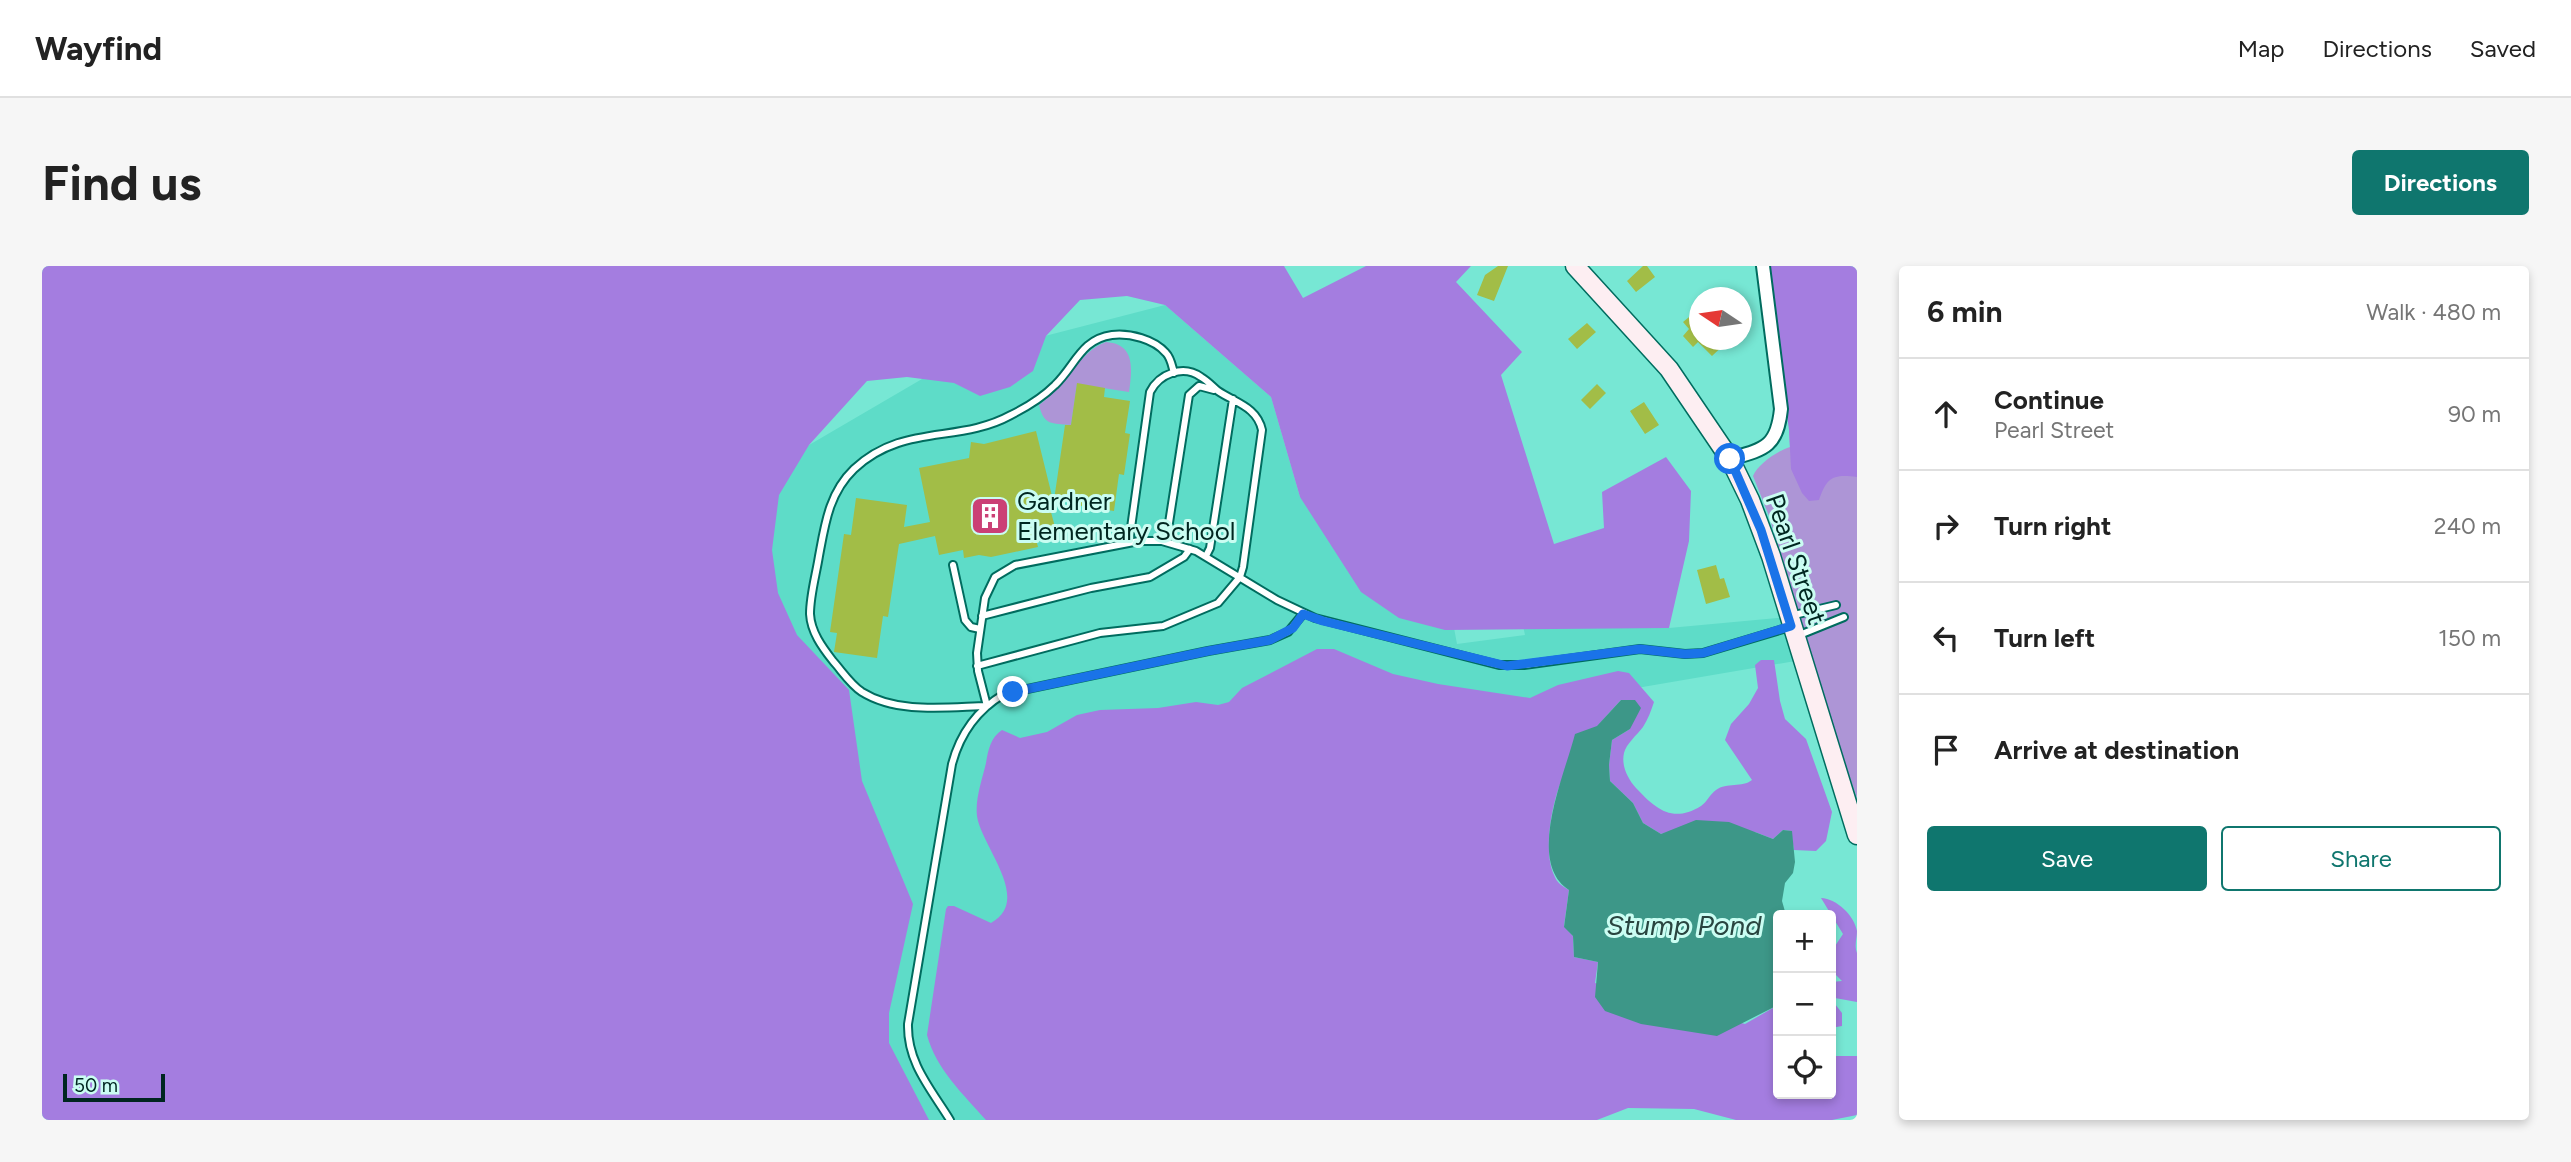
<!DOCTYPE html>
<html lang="en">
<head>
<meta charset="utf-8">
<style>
	body { margin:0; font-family:Figtree,sans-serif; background:#f6f6f6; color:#222 }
	.controls { position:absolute; right:21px; bottom:21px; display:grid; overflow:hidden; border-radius:7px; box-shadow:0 4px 10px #0003 }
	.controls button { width:63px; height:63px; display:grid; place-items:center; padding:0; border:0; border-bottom:2px solid #e0e0e0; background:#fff; color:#222; font:35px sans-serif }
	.compass { position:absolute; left:1647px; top:21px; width:63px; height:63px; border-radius:50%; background:#fff; box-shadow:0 4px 10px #0003; rotate:283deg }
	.scale { position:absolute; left:21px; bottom:18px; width:102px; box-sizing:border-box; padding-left:7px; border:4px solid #002620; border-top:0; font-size:19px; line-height:24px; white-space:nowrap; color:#002620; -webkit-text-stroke:5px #cafdf2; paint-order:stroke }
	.stop { position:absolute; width:21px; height:21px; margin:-16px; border:5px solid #1a73e8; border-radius:50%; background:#fff }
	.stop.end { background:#1a73e8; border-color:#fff; box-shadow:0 2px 7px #0008 }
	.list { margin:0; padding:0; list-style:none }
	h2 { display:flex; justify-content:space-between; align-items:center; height:91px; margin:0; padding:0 28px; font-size:30px }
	h2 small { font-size:23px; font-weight:400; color:#767676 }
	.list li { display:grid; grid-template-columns:46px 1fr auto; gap:21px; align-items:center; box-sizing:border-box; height:112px; padding:0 28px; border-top:2px solid #e0e0e0 }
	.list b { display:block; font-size:26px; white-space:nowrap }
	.list p { margin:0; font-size:23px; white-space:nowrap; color:#767676 }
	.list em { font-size:23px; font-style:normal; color:#767676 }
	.actions { display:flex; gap:14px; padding:21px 28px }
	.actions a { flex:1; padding:16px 0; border:2px solid #0f766e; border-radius:7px; text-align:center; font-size:24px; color:#0f766e }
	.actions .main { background:#0f766e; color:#fff }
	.icon { flex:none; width:38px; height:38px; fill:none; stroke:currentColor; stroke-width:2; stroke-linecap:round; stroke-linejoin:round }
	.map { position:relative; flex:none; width:1815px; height:854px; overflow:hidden; border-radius:7px }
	header { display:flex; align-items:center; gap:42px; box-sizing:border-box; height:98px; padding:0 35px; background:#fff; border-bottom:2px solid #e0e0e0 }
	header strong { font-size:33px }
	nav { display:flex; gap:38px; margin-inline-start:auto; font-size:24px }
	.intro { display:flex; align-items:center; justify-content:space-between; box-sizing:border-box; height:168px; padding:0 42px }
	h1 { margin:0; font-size:49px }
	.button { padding:18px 32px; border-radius:7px; background:#0f766e; color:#fff; font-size:24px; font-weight:700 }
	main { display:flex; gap:42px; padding:0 42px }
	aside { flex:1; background:#fff; border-radius:7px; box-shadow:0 4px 10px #0003 }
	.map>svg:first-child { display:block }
</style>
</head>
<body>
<header>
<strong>Wayfind</strong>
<nav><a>Map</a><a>Directions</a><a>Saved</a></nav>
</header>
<div class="intro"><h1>Find us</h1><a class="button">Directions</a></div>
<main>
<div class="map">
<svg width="1815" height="854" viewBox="0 0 1815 854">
	<rect width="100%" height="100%" fill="#77e7d4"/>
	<path fill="#5edcc8" d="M 1123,39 L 1229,131 L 1258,231 L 1404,319 L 1415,378 L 1483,369 L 1471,314 L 1597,302 L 1627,362 L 1747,351 L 1759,394 L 1507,437 L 1039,854 L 218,854 L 287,725 L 719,207 L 880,113 L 1003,70 Z"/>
	<path fill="#ad95d6" d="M 1815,0 L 1815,532 L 1787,450 L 1727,250 L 1711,210 C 1716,198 1735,185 1748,181 L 1747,164 Z
		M 1064,76 C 1094,78 1090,104 1087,126 L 1035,118 L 1029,159 C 1010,157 1002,160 997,139 C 1022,121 1038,85 1064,76 Z"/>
	<path fill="#a47de0" d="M 0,0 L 1242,0 L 1261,32 L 1324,0 L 1429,0 L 1414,16 L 1480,86 L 1459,109 L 1512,278 L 1562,262 L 1560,226 L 1624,191 L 1649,225 L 1647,275 L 1627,362 L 1403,364 L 1357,352 L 1319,326 L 1258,231 L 1229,131 L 1123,39 L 1085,30 L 1038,34 L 1004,70 L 991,105 L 968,121 L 938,130 L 912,117 L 865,111 L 825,115 L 767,179 L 737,229 L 730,284 L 736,327 L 755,369 L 807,424 L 820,515 L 871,638 L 847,747 L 847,777 L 887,854 L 0,854 Z
		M 1725,0 L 1815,0 L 1815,211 C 1791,208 1785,211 1777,234 L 1767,235 L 1760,227 L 1749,203 L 1747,164 Z
		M 1275,383 L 1292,383 L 1351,408 L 1396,418 L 1488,432 L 1516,419 L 1576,405 L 1587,407 L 1612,436 C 1609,445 1606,453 1601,461 C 1595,469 1584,478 1582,487 C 1579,500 1586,513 1594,522 C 1613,542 1630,558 1659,540 C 1665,536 1668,528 1674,524 C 1685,516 1700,522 1710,514 L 1683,474 L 1689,458 L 1707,438 L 1716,422 L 1713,399 L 1719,394 L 1732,394 L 1738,435 L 1743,453 L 1764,473 L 1790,546 L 1784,575 L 1774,585 L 1752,584 L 1749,565 L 1741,564 L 1731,573 L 1713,566 L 1632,564 L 1619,568 L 1601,557 L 1591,537 L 1568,515 L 1567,499 L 1570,474 L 1588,463 L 1579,434 C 1559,455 1540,478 1525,503 C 1511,527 1500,584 1512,609 C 1515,617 1520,620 1527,624 L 1522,660 L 1531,670 L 1532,691 L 1556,696 L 1553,717 L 1703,758 L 1736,739 L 1736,828 L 1789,828 L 1789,790 L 1815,790 L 1815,849 L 1790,854 L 1694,854 L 1652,843 L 1586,842 L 1555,854 L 944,854 C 921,828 894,803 885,769 L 904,643 L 906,640 L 912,640 L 949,657 C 991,634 939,580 935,550 C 933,533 940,514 944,497 C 946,484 949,471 960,464 L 978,472 L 1005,466 L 1035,449 L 1058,444 L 1116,442 L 1154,436 L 1176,439 L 1187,436 L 1200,422 Z
		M 1779,632 C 1795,633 1812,649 1815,665 C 1815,673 1812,679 1815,687 L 1815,736 L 1793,732 L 1793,738 L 1800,747 L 1800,760 L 1789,762 L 1789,716 L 1800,715 L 1789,704 L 1789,676 L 1793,680 L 1801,668 Z"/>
	<path fill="#3d9788" d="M 1579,434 L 1593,434 L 1599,442 L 1588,463 L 1570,474 L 1567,499 L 1568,515 L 1591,537 L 1601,557 L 1619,568 L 1654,554 L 1687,556 L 1731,573 L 1741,564 L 1750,565 L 1753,596 L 1751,607 L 1743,617 L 1740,635 L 1744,649 L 1736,649 L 1736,739 L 1675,770 L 1599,758 L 1563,745 L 1553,731 L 1556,696 L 1532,691 L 1531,670 L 1522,661 L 1527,624 C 1483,596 1523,508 1533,468 L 1555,460 Z"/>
	<path fill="#a2bd47" d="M 1456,0 L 1466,0 L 1452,35 L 1435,29 L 1443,9 Z
		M 1601,0 L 1605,0 L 1613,11 L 1594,26 L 1585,15 Z
		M 1652,47 L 1657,53 L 1657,74 L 1687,74 L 1670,90 L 1656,76 L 1651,81 L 1641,70 L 1647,63 L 1641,56 Z
		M 1545,57 L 1554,66 L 1535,83 L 1526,73 Z
		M 1035,117 L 1063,122 L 1062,131 L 1088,135 L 1083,167 L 1088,168 L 1082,209 L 1077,208 L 1072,245 L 1033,239 L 1035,229 L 1012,234 L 1023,159 L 1029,159 Z
		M 1555,118 L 1564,127 L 1548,143 L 1539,134 Z
		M 1602,136 L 1617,159 L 1603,168 L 1588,145 Z
		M 994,165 L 1011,234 L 1006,235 L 1013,261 L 992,266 L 996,281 L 949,291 L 937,289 L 922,292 L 921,284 L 897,289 L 893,270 L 857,278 L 846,351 L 841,350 L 835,392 L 792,386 L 795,367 L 788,366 L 802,268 L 809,269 L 814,232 L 865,239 L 862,261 L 888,256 L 877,202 L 927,192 L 929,176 L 942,178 Z
		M 1674,299 L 1678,313 L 1682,312 L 1688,331 L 1664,338 L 1655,304 Z"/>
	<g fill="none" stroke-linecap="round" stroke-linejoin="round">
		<g stroke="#006c5f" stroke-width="10">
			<path id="lane" d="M 1132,107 C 1130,100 1129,92 1124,87 C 1112,73 1088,67 1070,69 C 1039,73 1033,100 1013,119 C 1001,131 985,141 969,149 C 916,178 861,157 812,203 C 787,227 783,258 777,290 C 774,309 768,329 768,348 C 769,366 780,381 791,395 C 800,405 808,418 820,426 C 855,448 905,441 945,440 L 936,405 L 935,387 L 943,332 L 953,311 L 973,299 L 1097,275 L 1120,275 L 1154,285 L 1235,334 L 1273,352 L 1457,399 L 1482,399 L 1598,383 L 1643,388 L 1661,387 L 1748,361
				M 1124,276 L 1147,129 L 1157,120 L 1172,124
				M 1164,290 L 1168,282 L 1191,133
				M 911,299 L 923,354 L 929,361 L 938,363
				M 940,350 L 1049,322 L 1108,311 L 1142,291 L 1148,283
				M 1748,350 L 1794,339
				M 1755,370 L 1802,351
				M 935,400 L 1058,367 L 1121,360 L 1176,337 L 1198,311 L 1201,301 L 1220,164 C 1215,141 1194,137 1176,125 C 1171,121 1166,115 1159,111 C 1141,98 1117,108 1108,126 L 1087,276
				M 908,854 C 889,823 865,797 866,758 L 910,498 C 918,468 935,444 962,428 L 1166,385 L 1228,374 L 1246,366 L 1261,348"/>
		</g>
		<g stroke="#006c5f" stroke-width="16">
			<path id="street" d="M 1688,193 C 1723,183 1735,181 1739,143 L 1721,0"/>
		</g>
		<g stroke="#006c5f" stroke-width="21">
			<path id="secondary" d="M 1533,0 L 1627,103 L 1688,193 L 1708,234 L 1729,290 L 1815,569"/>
		</g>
		<use href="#lane" stroke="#fff" stroke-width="6"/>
		<use href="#street" stroke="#fff" stroke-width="12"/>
		<use href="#secondary" stroke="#fdeef2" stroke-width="18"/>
	</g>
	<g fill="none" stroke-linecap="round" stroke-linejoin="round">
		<path stroke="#1a73e8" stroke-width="9" d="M 971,426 L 1166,385 L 1228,374 L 1251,362 L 1261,348 L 1281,355 L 1465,400 L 1598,383 L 1643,388 L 1661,387 L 1749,360 L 1719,264 L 1688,193"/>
	</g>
	<defs>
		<g id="building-square" transform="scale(2.0125)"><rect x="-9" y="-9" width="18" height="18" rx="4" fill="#cb4075" stroke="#cafdf2"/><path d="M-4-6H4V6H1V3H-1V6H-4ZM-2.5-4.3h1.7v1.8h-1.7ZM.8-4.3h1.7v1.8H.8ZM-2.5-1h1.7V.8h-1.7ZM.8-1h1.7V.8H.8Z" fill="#fff"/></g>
	</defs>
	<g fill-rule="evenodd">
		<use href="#building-square" x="948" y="250"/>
	</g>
	<g text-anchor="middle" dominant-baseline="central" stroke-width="6" stroke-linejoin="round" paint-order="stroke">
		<g font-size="26" fill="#002620" stroke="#cafdf2" text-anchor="start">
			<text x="975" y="235">Gardner<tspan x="975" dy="30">Elementary School</tspan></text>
		</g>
		<g font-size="26" fill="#002620" stroke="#cafdf2">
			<text transform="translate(1754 293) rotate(71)">Pearl Street</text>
		</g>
		<g font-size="28" font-style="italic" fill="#294540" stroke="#cafdf2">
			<text x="1642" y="659">Stump Pond</text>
		</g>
	</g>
</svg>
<div class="controls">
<button>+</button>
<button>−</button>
<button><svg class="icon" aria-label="locate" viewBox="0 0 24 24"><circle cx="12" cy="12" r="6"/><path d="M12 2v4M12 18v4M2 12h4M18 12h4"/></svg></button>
</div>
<svg class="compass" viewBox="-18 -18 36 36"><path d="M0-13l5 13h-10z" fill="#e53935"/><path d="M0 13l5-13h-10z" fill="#767676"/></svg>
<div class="scale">50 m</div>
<div class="stop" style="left:1688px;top:193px"></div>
<div class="stop end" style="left:971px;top:426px"></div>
</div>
<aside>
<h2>6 min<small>Walk · 480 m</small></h2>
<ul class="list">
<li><svg class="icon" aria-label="ahead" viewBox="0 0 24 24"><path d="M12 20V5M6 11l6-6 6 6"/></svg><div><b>Continue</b><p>Pearl Street</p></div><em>90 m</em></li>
<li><svg class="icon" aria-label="right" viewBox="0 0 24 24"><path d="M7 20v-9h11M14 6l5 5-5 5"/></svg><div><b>Turn right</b></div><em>240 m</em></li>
<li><svg class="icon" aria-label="left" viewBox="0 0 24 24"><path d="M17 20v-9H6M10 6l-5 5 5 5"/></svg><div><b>Turn left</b></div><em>150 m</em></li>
<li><svg class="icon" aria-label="arrive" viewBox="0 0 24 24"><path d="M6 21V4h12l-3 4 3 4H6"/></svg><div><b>Arrive at destination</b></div></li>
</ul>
<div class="actions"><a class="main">Save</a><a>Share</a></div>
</aside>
</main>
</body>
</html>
